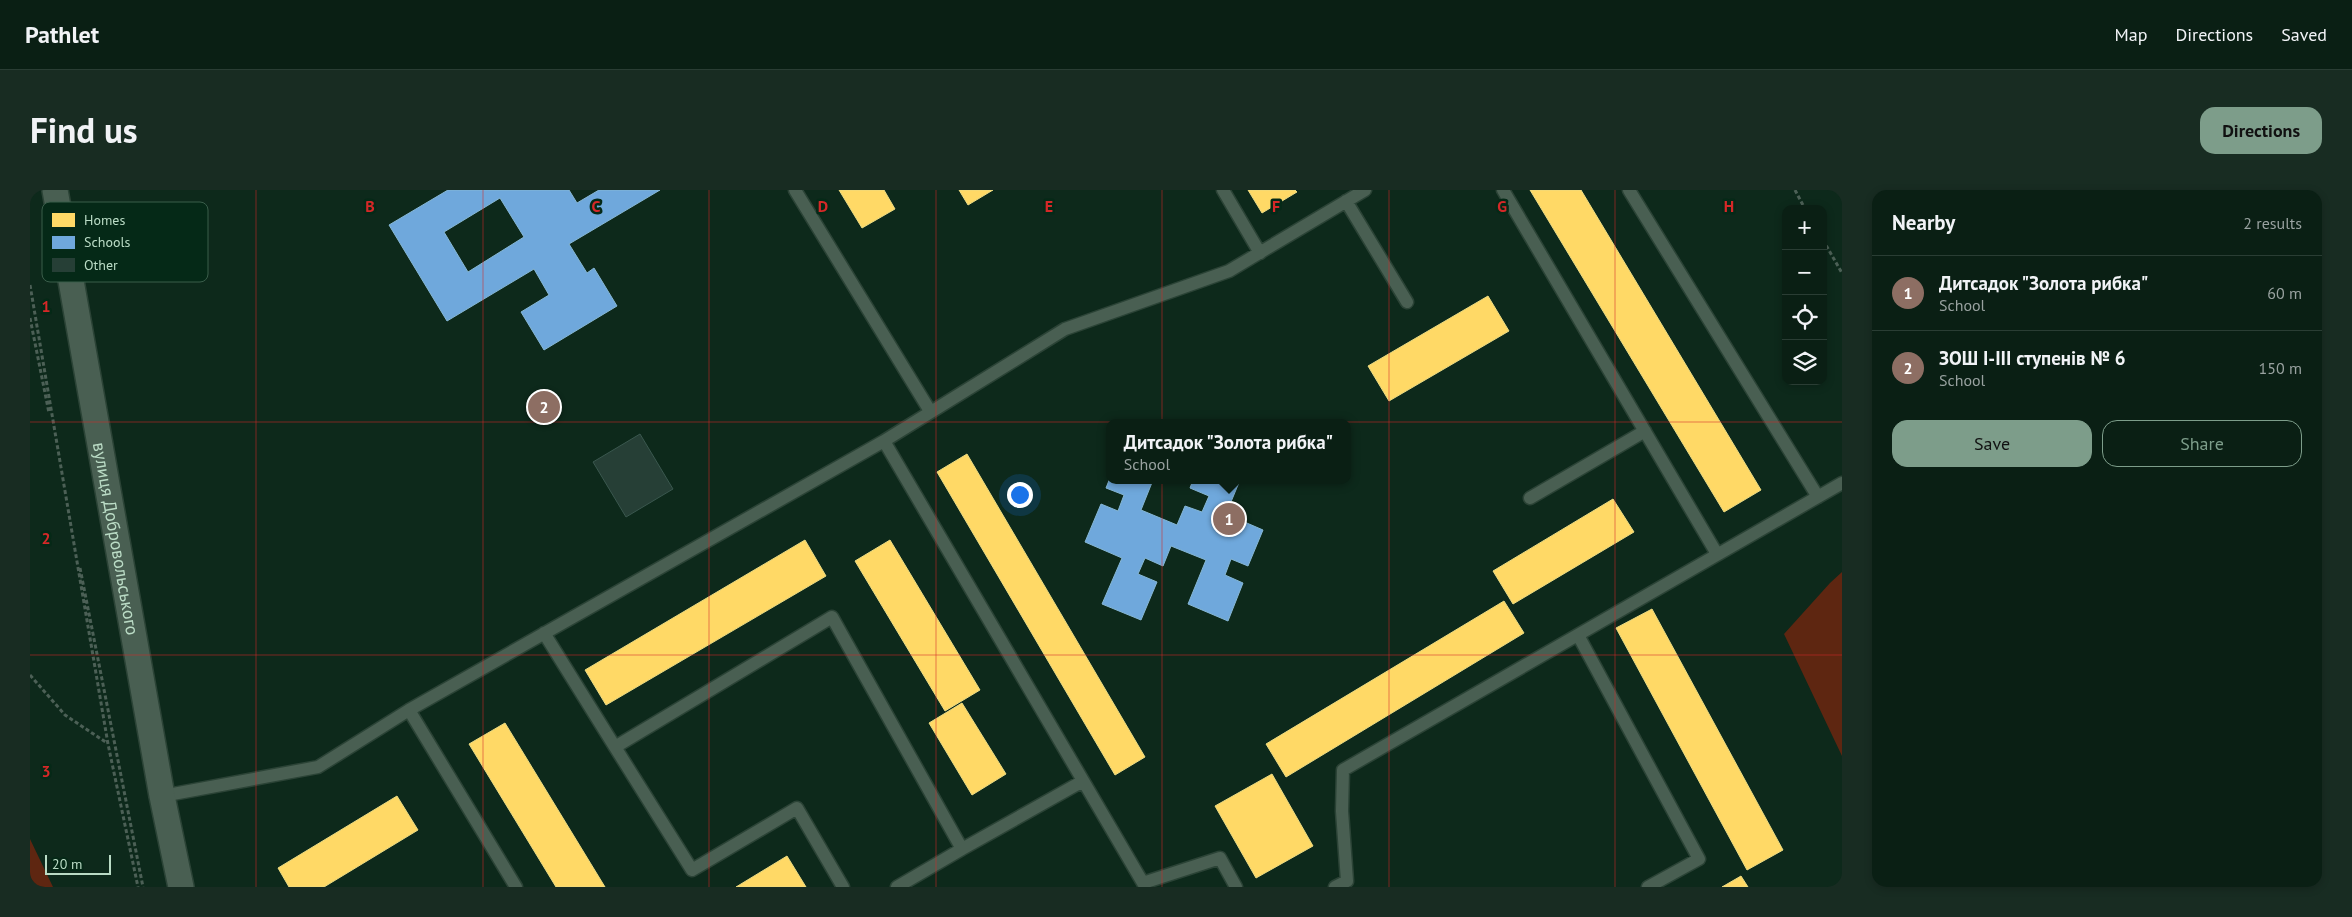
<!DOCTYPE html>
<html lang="en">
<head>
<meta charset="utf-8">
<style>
	body { margin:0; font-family:"PT Sans",sans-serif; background:#182c22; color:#f1f3f6 }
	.controls { position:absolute; right:15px; top:15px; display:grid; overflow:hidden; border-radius:10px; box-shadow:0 2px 8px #0003 }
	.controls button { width:45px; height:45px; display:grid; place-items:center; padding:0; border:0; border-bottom:1px solid #2a3d34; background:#0a1f14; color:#f1f3f6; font:25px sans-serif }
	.scale { position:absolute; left:15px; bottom:12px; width:66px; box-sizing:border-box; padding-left:5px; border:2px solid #badbc5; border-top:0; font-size:14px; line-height:18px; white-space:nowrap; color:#badbc5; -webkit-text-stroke:4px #052917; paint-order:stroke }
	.you { position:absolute; left:989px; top:304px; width:18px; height:18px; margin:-12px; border:4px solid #fff; border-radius:50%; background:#1a73e8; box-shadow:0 0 0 8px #1a73e833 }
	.badge { display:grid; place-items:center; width:32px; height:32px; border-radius:50%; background:#7d9d8a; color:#fff; font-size:16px; font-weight:700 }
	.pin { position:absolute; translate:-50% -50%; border:2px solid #fff; box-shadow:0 1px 5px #0006 }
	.popup { position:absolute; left:1076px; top:229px; width:245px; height:65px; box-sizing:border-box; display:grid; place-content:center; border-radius:10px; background:#0a1f14; filter:drop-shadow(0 1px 4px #0005); font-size:16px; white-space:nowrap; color:#99a2a0 }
	.popup b { font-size:19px; color:#f1f3f6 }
	.popup::after { content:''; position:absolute; left:50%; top:100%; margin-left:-10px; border:10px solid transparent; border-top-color:#0a1f14 }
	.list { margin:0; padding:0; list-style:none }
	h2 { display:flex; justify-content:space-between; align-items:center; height:65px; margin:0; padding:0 20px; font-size:21px }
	h2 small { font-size:16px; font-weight:400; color:#99a2a0 }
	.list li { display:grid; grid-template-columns:32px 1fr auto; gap:15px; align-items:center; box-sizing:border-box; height:75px; padding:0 20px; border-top:1px solid #2a3d34 }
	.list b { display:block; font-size:19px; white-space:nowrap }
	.list p { margin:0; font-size:16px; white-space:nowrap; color:#99a2a0 }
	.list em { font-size:16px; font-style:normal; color:#99a2a0 }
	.actions { display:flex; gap:10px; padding:15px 20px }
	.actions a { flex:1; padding:11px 0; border:1px solid #7d9d8a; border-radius:15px; text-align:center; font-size:18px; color:#7d9d8a }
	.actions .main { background:#7d9d8a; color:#111 }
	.icon { flex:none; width:28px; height:28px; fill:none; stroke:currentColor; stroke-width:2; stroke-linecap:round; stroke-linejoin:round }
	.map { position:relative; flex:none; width:1812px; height:697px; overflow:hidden; border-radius:15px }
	header { display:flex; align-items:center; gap:30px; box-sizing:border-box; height:70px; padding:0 25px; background:#0a1f14; border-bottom:1px solid #2a3d34 }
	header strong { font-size:24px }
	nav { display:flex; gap:28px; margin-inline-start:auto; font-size:18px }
	.intro { display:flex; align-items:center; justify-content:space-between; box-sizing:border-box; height:120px; padding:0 30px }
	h1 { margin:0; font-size:35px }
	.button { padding:12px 22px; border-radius:15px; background:#7d9d8a; color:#111; font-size:18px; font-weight:700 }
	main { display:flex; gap:30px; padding:0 30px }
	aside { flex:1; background:#0a1f14; border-radius:15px; box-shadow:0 2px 8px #0003 }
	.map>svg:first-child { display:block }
</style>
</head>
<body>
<header>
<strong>Pathlet</strong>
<nav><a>Map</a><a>Directions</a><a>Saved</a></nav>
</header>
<div class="intro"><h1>Find us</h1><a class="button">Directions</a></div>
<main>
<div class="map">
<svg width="1812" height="697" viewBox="0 0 1812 697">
	<rect width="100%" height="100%" fill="#0d291b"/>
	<path fill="#5e2611" d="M 1812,382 L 1812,566 L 1754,444 L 1800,393 Z
		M 0,649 L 23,697 L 0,697 Z"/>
	<path fill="#ffd966" stroke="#eada82" d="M 809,0 L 854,0 L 865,19 L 832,38 Z
		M 929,0 L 963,0 L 938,15 Z
		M 1218,0 L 1265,0 L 1267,2 L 1232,23 Z
		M 1500,0 L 1551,0 L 1731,300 L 1694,322 Z
		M 1458,106 L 1479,141 L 1359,211 L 1338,176 Z
		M 937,264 L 1115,567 L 1085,585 L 907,282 Z
		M 1583,309 L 1604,342 L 1483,414 L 1463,381 Z
		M 775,350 L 796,386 L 576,515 L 555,480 Z
		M 860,350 L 950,500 L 915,521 L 825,371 Z
		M 1474,411 L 1494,443 L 1256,587 L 1236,554 Z
		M 1622,419 L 1753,660 L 1717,680 L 1586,438 Z
		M 932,513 L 976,584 L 942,605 L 899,533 Z
		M 475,533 L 575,697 L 526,697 L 439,554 Z
		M 1242,584 L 1283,656 L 1226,688 L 1185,616 Z
		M 367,606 L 388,640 L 294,697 L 259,697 L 248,678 Z
		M 757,666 L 776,697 L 706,697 Z
		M 1711,686 L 1718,697 L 1692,697 Z"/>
	<path fill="#6fa8dc" stroke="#86b7d5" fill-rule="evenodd" d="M 418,0 L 539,0 L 547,13 L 569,0 L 630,0 L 539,54 L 557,83 L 564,78 L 587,116 L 514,160 L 491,122 L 519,105 L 504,79 L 417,131 L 359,35 ZM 470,8 L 494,47 L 438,82 L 414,42 Z
		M 1080,288 L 1080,290 L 1123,290 L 1111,320 L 1147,335 L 1155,316 L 1172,322 L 1179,306 L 1160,298 L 1163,290 L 1210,290 L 1196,324 L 1233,340 L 1218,376 L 1201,369 L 1195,385 L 1213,393 L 1198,431 L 1158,414 L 1176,370 L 1141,356 L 1133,376 L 1115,368 L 1108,384 L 1127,392 L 1111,430 L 1072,414 L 1092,368 L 1055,352 L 1071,314 L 1088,321 L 1094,305 L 1076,298 Z"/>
	<path fill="#263f36" stroke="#3a574e" d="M 610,244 L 643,299 L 596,327 L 563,272 Z"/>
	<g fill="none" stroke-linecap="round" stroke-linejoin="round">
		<g stroke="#2b4336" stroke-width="15">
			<path id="lane" d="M 765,0 L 900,221
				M 1193,0 L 1230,63
				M 1473,0 L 1687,364
				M 1599,0 L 1788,307
				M 1316,11 L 1377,112
				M 854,251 L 1113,693 L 1190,668 L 1206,697
				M 1500,308 L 1615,241
				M 514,443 L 585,557 L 802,427 L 932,659 L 1053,591
				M 1548,445 L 1669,669 L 1618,697
				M 379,520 L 486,697
				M 585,557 L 662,680 L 767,618 L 813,697
				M 132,606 L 288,577 L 379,520 L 854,251 L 1035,139 L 1199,81 L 1335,0
				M 867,697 L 932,659
				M 1305,697 L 1317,691 L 1312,621 L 1313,580 L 1812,293"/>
		</g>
		<g stroke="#2b4336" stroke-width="28">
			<g id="street">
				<path id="s1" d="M 25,0 L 132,606 L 151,697"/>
			</g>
		</g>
		<path stroke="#4c6056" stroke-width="3" stroke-dasharray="4 2.5" stroke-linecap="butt" d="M 1765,0 L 1775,19
			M 1793,50 L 1812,83
			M 0,95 L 78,554 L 108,697
			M 0,128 L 19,223
			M 50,378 L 113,697
			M 0,485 L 35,525 L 77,553"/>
		<use href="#lane" stroke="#495f52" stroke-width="12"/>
		<use href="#street" stroke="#495f52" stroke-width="25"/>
	</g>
	<path fill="none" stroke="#d62828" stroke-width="1" stroke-opacity="0.55" d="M 226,0 L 226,697M 453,0 L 453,697M 679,0 L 679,697M 906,0 L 906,697M 1132,0 L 1132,697M 1359,0 L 1359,697M 1585,0 L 1585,697M 0,232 L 1812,232M 0,465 L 1812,465"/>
	<g text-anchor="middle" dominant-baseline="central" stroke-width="5" stroke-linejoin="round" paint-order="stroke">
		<g font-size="18" fill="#badbc5" stroke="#052917">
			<text stroke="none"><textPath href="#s1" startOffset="354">вулиця Добровольського</textPath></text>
		</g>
	</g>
	<rect x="12" y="12" width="166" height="80" rx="8" fill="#052917" stroke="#3b5e4b" stroke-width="1"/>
	<rect x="22" y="23" width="23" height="14" fill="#ffd966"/>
	<rect x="22" y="46" width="23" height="13" fill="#6fa8dc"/>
	<rect x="22" y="68" width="23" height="14" fill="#263f36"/>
	<g font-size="14" fill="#badbc5">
		<text x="54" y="35">Homes</text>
		<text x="54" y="57">Schools</text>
		<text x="54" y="80">Other</text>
	</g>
	<g font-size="16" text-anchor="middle" font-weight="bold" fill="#d62828" stroke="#052917" stroke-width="5" stroke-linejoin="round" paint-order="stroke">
		<text x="340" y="22">B</text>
		<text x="566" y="22">C</text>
		<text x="793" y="22">D</text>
		<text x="1019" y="22">E</text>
		<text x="1246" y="22">F</text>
		<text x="1472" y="22">G</text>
		<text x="1699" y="22">H</text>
		<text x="16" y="122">1</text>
		<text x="16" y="354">2</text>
		<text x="16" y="587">3</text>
	</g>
</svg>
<div class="controls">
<button>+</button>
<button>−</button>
<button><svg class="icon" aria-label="locate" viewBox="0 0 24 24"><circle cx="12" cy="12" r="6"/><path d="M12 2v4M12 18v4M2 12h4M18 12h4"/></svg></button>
<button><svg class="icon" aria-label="layers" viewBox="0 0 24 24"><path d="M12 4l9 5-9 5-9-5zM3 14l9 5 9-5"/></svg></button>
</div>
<div class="scale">20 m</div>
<div class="you"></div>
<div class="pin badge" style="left:1199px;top:329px;background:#8d6e63">1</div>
<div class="popup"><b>Дитсадок &quot;Золота рибка&quot;</b>School</div>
<div class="pin badge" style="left:514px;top:217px;background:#8d6e63">2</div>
</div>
<aside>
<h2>Nearby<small>2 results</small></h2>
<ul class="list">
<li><span class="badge" style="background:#8d6e63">1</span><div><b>Дитсадок &quot;Золота рибка&quot;</b><p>School</p></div><em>60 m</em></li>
<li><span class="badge" style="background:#8d6e63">2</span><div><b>ЗОШ І-ІІІ ступенів № 6</b><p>School</p></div><em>150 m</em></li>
</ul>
<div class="actions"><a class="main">Save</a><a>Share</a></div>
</aside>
</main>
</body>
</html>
